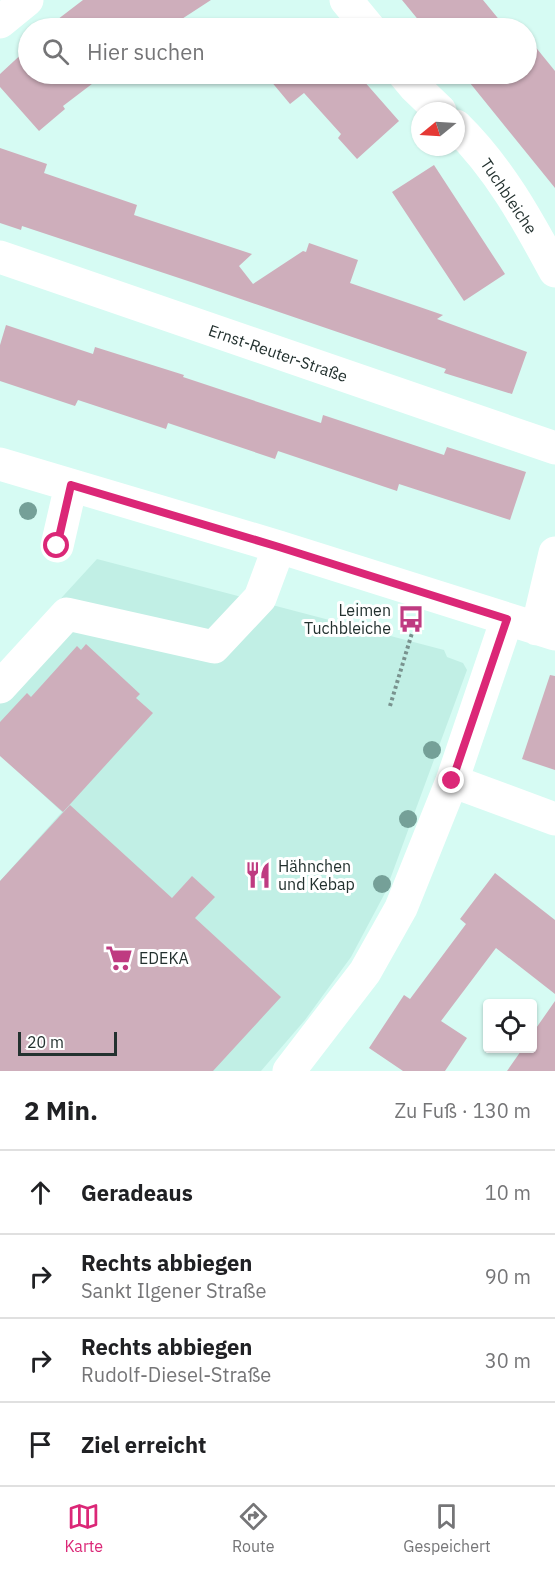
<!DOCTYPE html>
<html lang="de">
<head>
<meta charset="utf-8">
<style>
	body { margin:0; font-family:"IBM Plex Sans",sans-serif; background:#f6f6f6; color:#202124 }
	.controls { position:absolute; right:18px; bottom:18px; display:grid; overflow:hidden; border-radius:6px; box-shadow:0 2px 4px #0004 }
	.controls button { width:54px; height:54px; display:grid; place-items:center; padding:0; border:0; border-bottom:2px solid #e0e0e0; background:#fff; color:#202124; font:30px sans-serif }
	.compass { position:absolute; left:411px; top:102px; width:54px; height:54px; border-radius:50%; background:#fff; box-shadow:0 2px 4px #0004; rotate:252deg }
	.scale { position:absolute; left:18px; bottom:15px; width:99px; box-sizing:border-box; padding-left:6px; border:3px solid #23312f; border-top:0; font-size:16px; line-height:21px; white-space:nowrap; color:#23312f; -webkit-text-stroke:4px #fff; paint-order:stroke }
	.stop { position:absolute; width:18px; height:18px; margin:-14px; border:4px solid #db2777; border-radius:50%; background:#fff }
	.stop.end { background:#db2777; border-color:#fff; box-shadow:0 2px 6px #0008 }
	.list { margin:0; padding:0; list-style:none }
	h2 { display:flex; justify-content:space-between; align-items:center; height:78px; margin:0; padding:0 24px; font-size:26px }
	h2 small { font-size:20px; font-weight:400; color:#757577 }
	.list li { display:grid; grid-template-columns:39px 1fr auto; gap:18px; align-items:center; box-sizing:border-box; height:84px; padding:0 24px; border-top:2px solid #e0e0e0 }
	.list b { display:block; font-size:22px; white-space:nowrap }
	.list p { margin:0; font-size:20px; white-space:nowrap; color:#757577 }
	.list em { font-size:20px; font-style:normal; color:#757577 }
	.icon { flex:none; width:33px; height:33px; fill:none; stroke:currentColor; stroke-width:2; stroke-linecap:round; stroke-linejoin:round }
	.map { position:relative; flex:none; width:555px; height:1071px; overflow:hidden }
	.search { position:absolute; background:#fff; box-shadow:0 2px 4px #0004; left:18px; right:18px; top:18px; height:66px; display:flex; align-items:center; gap:15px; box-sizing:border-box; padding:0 21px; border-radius:33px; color:#757577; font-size:22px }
	.sheet { height:414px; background:#fff }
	nav { display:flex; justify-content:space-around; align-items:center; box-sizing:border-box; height:84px; border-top:2px solid #e0e0e0; background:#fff; font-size:16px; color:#757577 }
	nav a { display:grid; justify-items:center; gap:3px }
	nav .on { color:#db2777 }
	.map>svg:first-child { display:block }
</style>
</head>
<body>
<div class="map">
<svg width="555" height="1071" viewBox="0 0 555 1071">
	<rect width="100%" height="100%" fill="#d6fbf3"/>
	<path fill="#c1efe5" d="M97,559L444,650L447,657L463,663L467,670L385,893L351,957L305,1020L261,1071H0V881L62,812L0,755V665Z"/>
	<path fill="#ceaebb" d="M83,0H211L168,28H51L49,26Z
		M402,0H483L506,28H425Z
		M529,35V39L555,71V188L470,83L482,74H526V37Z
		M28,48V74H105L63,106L65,109L39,131L0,87V74Z
		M278,74H352L359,83L363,80L399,121L357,159L338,138L341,134L304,93L290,104L270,80Z
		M0,148L47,164L44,173L137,205L134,215L252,254L239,266L253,284L303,251L306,252L309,243L358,260L350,283L443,315L437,319L527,352L512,394L444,373L446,369L194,283L22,226L21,230L0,223Z
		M434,165L505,274L464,301L392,192Z
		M6,325L93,354L95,347L184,375L183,377L321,423L323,415L444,455L447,447L526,472L510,520L399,484L397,491L278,451L275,459L168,423L166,429L78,400L75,406L0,381V345Z
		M86,644L140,694L136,698L153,713L63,812L0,756V722L27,693L31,697L77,646L81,650Z
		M550,675L555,676V770L522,759Z
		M70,805L172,898L192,876L215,897L195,918L281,997L213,1071H0V881Z
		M495,873L555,920V994L496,948L441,1021L467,1038L445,1071H403L369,1048L404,995L410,999L466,924L460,919Z
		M555,1001V1071H507L523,1048H532V1034Z"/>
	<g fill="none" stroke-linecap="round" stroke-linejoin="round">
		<path stroke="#79928e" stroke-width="4" stroke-dasharray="3 3" stroke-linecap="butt" d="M390,706L412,633"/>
		<path stroke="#fff" stroke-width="33" d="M346,0L369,28
			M0,22L27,0
			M404,74L414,86L440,111
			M456,126C499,168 527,219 555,271
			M0,257L555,448
			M0,464L279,547L555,634
			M57,546L71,485
			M537,629L555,553
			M0,687L67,614L214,647L260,598L279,547
			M452,781L555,819
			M289,1071L365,972L401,908L452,781L507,619"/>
	</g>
	<g fill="#75a098">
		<circle cx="28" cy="511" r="9"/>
		<circle cx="432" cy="750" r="9"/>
		<circle cx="408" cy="819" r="9"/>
		<circle cx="382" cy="884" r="9"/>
	</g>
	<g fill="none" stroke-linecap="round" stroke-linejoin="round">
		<path stroke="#db2777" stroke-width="8" d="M57,546L71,485L279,547L507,619L452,781"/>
	</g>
	<defs>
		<symbol id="bus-bare" viewBox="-9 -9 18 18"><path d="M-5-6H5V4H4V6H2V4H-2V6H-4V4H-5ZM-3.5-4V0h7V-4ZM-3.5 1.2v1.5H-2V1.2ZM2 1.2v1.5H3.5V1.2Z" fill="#bf3b81" stroke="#fff" stroke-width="2.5" paint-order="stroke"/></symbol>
		<symbol id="restaurant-bare" viewBox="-9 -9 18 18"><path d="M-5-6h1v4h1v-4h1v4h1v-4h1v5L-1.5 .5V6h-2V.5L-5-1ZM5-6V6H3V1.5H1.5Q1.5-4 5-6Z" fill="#bf3b81" stroke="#fff" stroke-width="2.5" paint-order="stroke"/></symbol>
		<symbol id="supermarket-bare" viewBox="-9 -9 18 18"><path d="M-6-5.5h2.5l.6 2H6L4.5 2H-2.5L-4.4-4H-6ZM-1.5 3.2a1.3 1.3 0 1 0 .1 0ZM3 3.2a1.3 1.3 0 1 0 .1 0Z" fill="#bf3b81" stroke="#fff" stroke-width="2.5" paint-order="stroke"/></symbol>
	</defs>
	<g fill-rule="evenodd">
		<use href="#bus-bare" x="392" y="600" width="38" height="38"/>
		<use href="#restaurant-bare" x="239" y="856" width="38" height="38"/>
		<use href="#supermarket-bare" x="100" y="939" width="38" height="38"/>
	</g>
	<g text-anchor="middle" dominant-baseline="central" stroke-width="6" stroke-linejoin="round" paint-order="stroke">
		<g font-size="16" fill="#23312f" stroke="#fff">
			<text transform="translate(509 196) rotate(56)">Tuchbleiche</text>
			<text transform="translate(278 353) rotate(19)">Ernst-Reuter-Straße</text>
		</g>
		<g font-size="16" fill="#23312f" stroke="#fff" text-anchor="start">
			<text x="391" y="610" text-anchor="end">Leimen<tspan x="391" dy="18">Tuchbleiche</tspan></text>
			<text x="278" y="866">Hähnchen<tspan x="278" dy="18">und Kebap</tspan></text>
			<text x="139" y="958">EDEKA</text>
		</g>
	</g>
</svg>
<div class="controls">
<button><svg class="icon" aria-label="locate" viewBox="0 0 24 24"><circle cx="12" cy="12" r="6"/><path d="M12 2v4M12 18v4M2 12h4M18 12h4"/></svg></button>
</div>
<svg class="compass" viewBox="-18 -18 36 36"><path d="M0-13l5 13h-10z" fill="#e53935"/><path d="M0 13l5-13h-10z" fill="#757577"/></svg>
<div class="scale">20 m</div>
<div class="stop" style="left:57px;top:546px"></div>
<div class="stop end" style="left:452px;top:781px"></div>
<div class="search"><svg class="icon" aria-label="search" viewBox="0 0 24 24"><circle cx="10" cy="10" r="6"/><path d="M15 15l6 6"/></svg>Hier suchen</div>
</div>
<section class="sheet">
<h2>2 Min.<small>Zu Fuß · 130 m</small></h2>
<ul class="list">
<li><svg class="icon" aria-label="ahead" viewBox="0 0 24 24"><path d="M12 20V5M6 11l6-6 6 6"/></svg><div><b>Geradeaus</b></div><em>10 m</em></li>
<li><svg class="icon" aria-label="right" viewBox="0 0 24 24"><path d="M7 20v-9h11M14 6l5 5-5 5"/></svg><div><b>Rechts abbiegen</b><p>Sankt Ilgener Straße</p></div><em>90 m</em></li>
<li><svg class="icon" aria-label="right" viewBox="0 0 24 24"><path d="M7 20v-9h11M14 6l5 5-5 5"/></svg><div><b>Rechts abbiegen</b><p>Rudolf-Diesel-Straße</p></div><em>30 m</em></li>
<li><svg class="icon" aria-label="arrive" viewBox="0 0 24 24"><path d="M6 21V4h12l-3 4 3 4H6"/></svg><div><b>Ziel erreicht</b></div></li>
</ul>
</section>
<nav>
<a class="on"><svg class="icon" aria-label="map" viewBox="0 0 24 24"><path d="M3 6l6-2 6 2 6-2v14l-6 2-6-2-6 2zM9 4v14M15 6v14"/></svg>Karte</a>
<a><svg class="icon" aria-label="directions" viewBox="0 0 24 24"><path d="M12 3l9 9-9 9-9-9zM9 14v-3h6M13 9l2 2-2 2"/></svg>Route</a>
<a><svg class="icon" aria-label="saved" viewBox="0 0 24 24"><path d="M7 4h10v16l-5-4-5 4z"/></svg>Gespeichert</a>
</nav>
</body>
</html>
